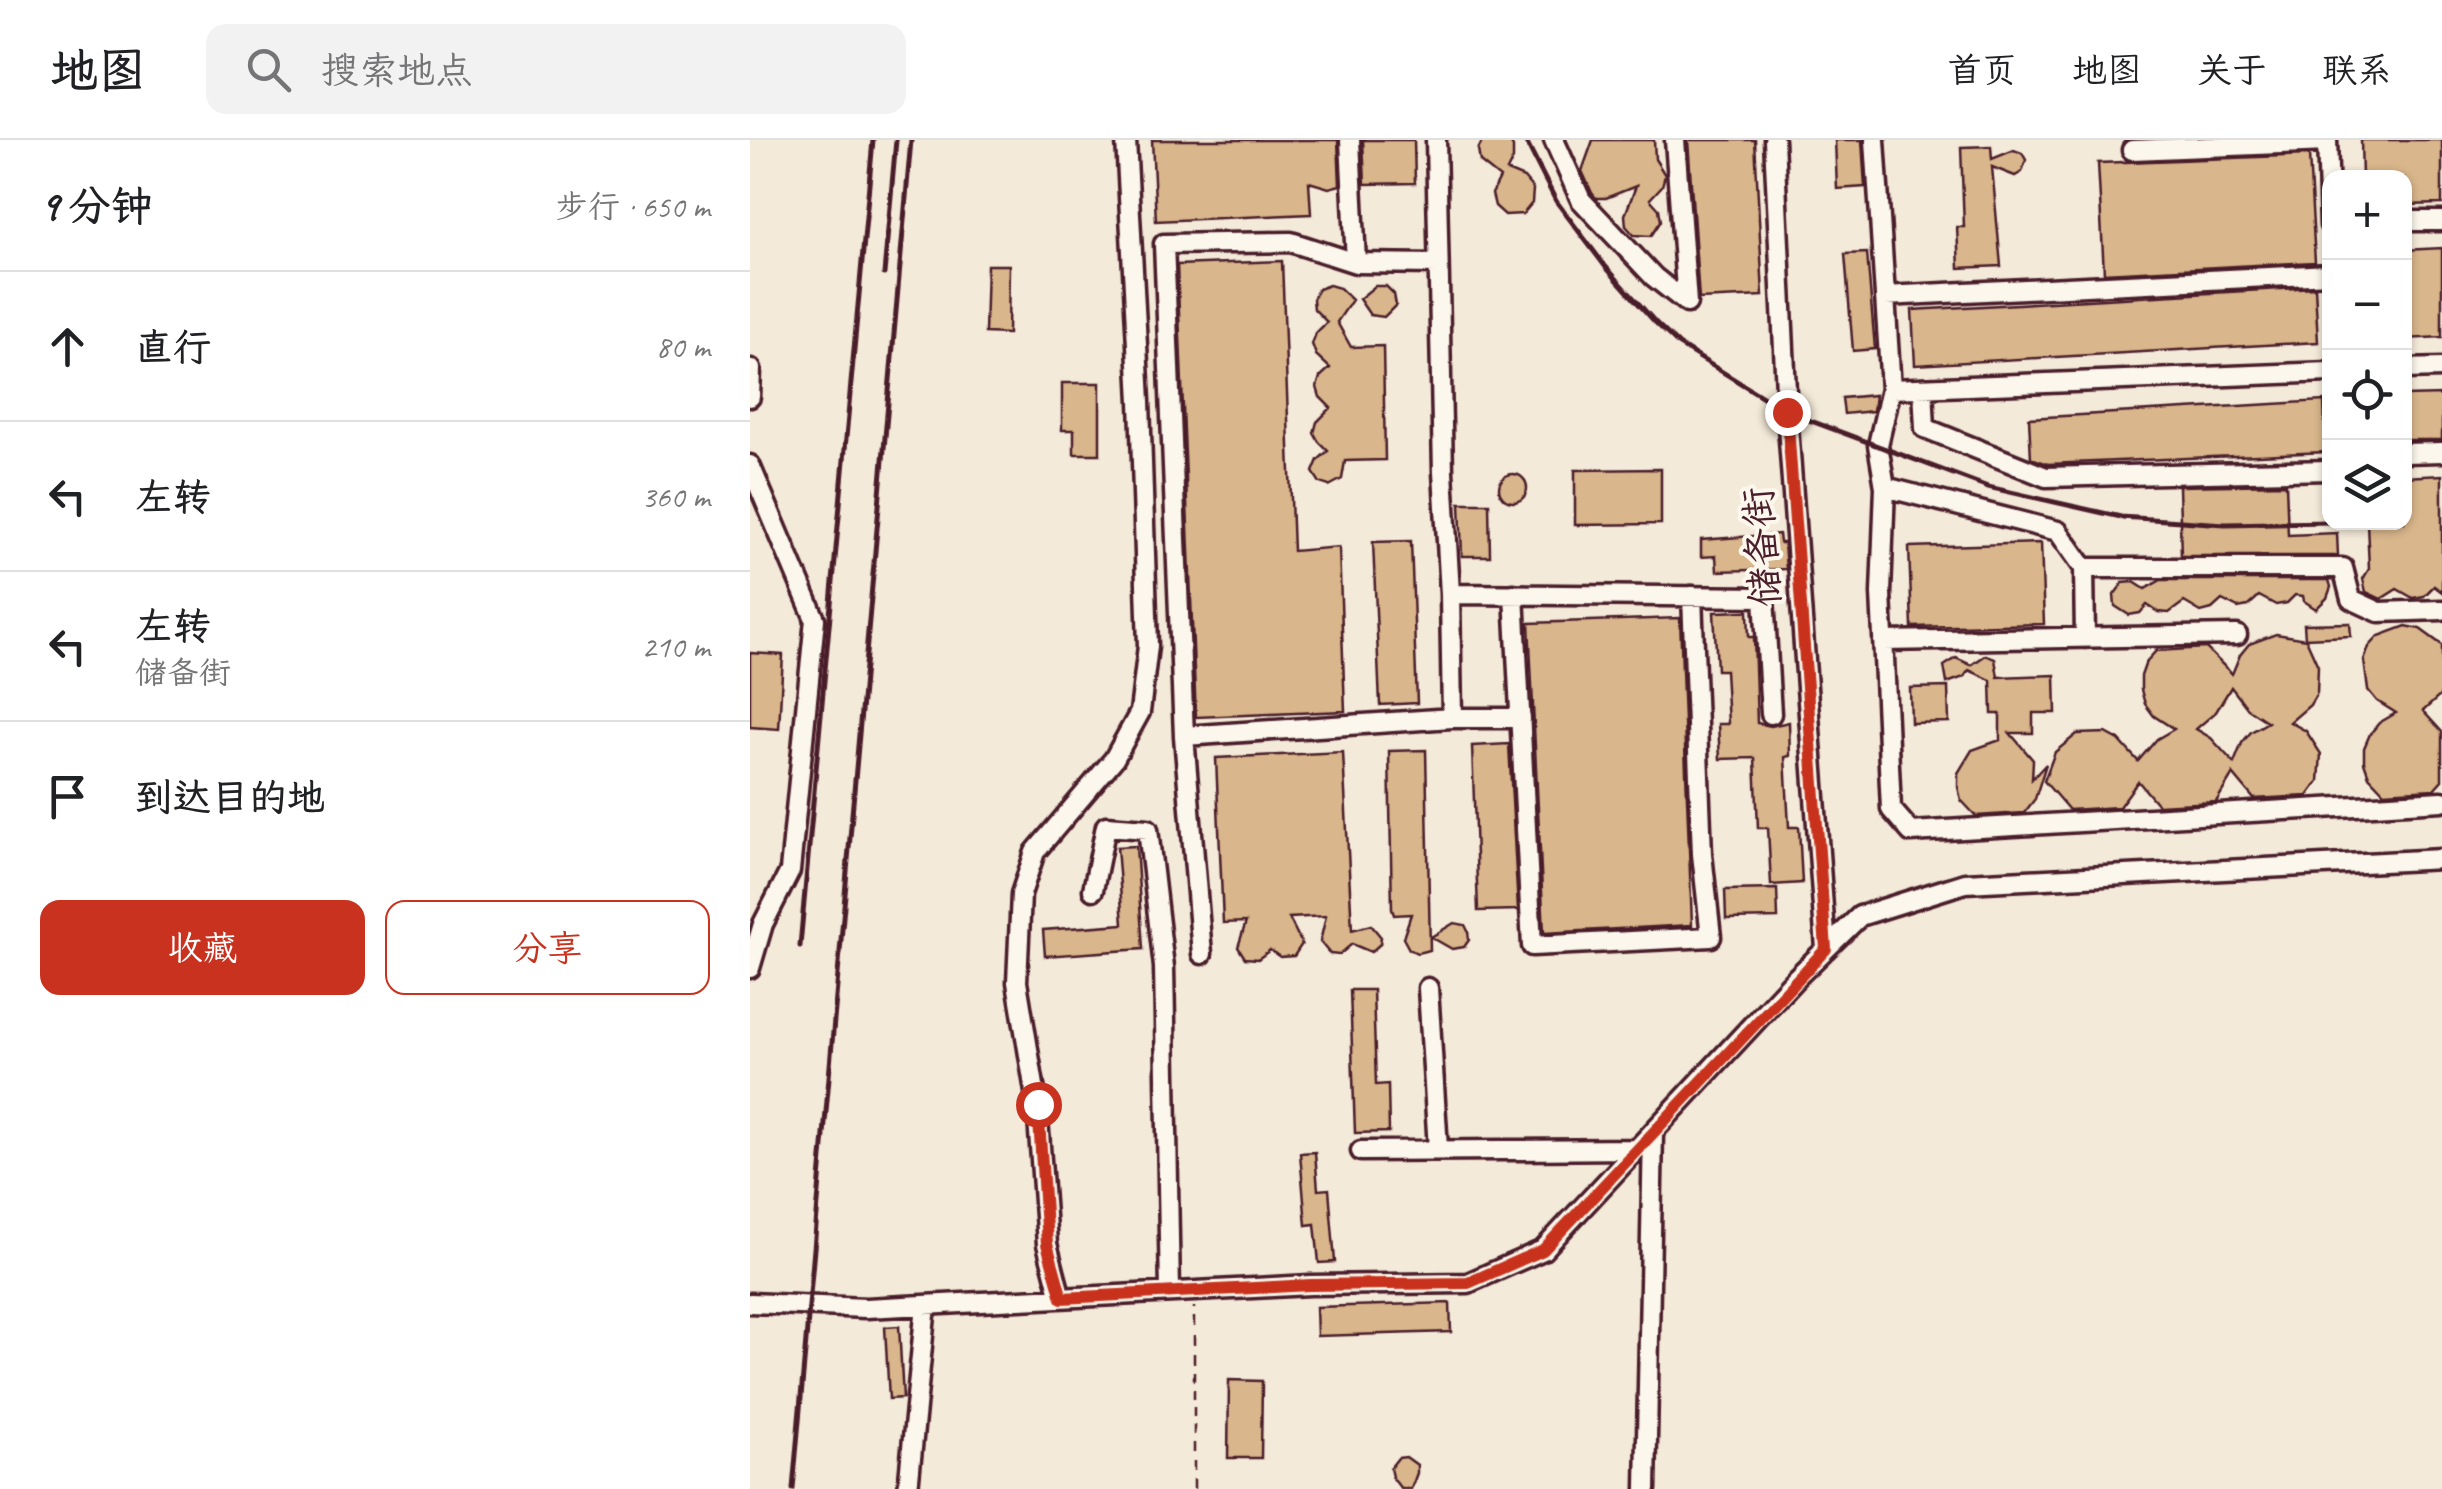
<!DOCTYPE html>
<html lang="zh">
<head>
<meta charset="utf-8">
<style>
	body { margin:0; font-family:Caveat,"LXGW WenKai TC",sans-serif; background:#f2f2f2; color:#202124 }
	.controls { position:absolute; right:30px; top:30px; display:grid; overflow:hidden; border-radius:20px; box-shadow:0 2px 8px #0004 }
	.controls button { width:90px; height:90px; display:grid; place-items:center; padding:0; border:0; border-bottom:2px solid #e0e0e0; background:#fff; color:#202124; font:50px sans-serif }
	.stop { position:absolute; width:30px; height:30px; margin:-22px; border:8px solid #c8321e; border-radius:50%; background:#fff }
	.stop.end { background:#c8321e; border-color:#fff; box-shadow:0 2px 10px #0008 }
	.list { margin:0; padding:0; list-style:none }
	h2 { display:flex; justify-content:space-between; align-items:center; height:130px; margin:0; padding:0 40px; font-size:42px }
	h2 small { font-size:32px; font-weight:400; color:#757577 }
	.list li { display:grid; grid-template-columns:65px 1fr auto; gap:30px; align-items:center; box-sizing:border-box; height:150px; padding:0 40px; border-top:2px solid #e0e0e0 }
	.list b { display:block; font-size:38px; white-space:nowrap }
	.list p { margin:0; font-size:32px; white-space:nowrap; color:#757577 }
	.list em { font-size:32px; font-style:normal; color:#757577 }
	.actions { display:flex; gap:20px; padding:30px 40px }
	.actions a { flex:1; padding:22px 0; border:2px solid #c8321e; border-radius:20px; text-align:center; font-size:35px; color:#c8321e }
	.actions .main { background:#c8321e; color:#fff }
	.icon { flex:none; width:55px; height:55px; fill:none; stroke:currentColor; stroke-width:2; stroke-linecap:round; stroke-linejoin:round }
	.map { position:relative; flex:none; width:1692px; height:1349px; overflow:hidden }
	header { display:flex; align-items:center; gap:60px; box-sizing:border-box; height:140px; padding:0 50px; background:#fff; border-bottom:2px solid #e0e0e0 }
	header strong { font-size:48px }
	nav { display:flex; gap:55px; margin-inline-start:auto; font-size:35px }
	.search { width:700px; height:90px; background:#f2f2f2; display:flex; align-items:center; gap:25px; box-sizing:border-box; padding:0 35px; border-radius:20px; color:#757577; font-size:38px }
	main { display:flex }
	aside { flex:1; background:#fff }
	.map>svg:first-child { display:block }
</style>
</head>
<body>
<header>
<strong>地图</strong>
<div class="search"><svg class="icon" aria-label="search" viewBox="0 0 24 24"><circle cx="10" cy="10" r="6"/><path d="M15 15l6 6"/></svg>搜索地点</div>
<nav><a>首页</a><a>地图</a><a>关于</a><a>联系</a></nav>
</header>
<main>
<aside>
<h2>9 分钟<small>步行 · 650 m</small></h2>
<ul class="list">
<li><svg class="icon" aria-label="ahead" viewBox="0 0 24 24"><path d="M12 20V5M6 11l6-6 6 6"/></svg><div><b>直行</b></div><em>80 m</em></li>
<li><svg class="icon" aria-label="left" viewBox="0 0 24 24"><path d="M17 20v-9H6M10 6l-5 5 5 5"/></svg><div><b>左转</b></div><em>360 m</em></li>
<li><svg class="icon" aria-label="left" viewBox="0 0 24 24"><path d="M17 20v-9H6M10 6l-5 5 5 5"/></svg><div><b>左转</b><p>储备街</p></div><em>210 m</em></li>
<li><svg class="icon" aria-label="arrive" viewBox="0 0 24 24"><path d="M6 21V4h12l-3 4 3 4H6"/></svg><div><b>到达目的地</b></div></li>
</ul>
<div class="actions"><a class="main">收藏</a><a>分享</a></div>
</aside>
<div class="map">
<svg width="1692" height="1349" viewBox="0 0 1692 1349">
	<rect width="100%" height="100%" fill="#f4ead9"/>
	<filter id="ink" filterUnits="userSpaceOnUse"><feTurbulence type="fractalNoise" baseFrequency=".01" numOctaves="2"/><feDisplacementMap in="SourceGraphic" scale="20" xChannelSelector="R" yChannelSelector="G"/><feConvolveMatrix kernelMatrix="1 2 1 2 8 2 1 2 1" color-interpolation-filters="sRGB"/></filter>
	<g filter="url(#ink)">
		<path fill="#d9b68b" stroke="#4a1f2b" stroke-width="2.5" fill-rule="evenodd" d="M402,0H588L590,45L579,48L559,42L561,74L406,81Z
			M613,0H664L665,43L615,44Z
			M733,0H759L763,7V19L757,31L774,38L783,49L782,63L773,74L755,75L745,66L742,54L750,38L730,22L728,10Z
			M843,0H904L905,19L915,35L912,46L900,59L909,69L911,81L901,96L884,95L876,86L875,75L886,46L856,58H846L842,53L832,31Z
			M938,0H1005L1013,156L949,159Z
			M1085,0H1112L1115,47L1087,49Z
			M1611,0H1692V64L1654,65V38H1612Z
			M1241,6L1242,19L1264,10L1272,13L1276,20L1272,32L1265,36L1242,27L1251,126L1209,128L1207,87H1214L1211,7Z
			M1559,15L1565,122L1354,133L1348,23Z
			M1692,108V197L1654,199V110Z
			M1117,113L1125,209L1103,211L1095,114Z
			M532,121L543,411L589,407L595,571L446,577L427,125Z
			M237,125H259L258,194L235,193Z
			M579,145L590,148L602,160L587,182L601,207L633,206L635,320L595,321L592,339L579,346L570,343L563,332L568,320L578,311L569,302L564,293L567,282L581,268L570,257L567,247L570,237L580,228L566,215L562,204L566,193L577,182L564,169L563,159L568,149Z
			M625,146H636L644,154L646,165L634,177L620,175L609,159Z
			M1565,147L1568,202L1165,225L1162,170Z
			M312,243H350V314H324V290H312Z
			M1125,255L1123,271L1094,274L1092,258Z
			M1692,255V300H1654V256Z
			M1574,261L1576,312L1298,324L1281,318L1279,278Z
			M911,329V384L825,385V330Z
			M749 348a14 14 0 1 1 28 0a14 14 0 1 1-28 0Z
			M1692,335V452L1684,446L1674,456L1663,458L1647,449L1631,459L1616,452L1613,439L1619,429L1617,382H1654V337Z
			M1536,344L1538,395L1587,393L1588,416H1431L1429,346Z
			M710,363H739L740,416H712Z
			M1029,394L1030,403H1034L1036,429L967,431L966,416L951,417V400Z
			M661,401L667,563L630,565L623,402Z
			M1291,403L1294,484L1162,487L1159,407Z
			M1411,440H1579L1581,447L1577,458L1566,469L1554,461L1553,456L1545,455L1537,463L1526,465L1509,456L1498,466L1488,468L1472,460L1462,469L1451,472L1434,462L1419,473L1408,472L1397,465L1390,473L1379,475L1365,466L1364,455L1373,443L1384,442L1395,449Z
			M998,471L999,497H1004L1007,583L1021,586L1039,582L1040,616L1035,617L1039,687H1049L1052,743L1021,745L1018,688H1008L1005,618L970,619L968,584H978L975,530H967L964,472Z
			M930,478L942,785L794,793L779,483Z
			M1600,483L1601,496L1555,498L1554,484Z
			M1656,486L1670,489L1692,505V554L1673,571L1692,592V640L1684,649L1634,652L1619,636L1614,622V608L1620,594L1629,583L1646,573L1627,561L1618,550L1614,521L1619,507L1629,496Z
			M1526,494L1556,499L1568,526L1567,553L1560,565L1540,582L1556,591L1571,614L1569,641L1558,656L1504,659L1483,634L1466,662L1408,665L1388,641L1369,667L1319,670L1294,641L1305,612L1327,594L1356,593L1369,600L1388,621L1407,599L1424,589L1404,576L1395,564L1391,550V536L1396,522L1406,511L1456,508L1482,534L1490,515L1499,504ZM1481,547L1498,569L1518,582L1501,592L1492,603L1484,623L1461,598L1446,589L1466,572Z
			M0,513L33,515L29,589L0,587Z
			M1236,515L1245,519L1248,537L1305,535L1306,573H1283V593H1260L1283,620L1282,639L1296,624L1285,659L1274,673L1226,676L1211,660L1208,647V633L1222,610L1250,600V574H1242L1241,540L1219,530L1214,537L1197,543L1194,526L1206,518L1221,525Z
			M1198,547L1199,582L1161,583L1160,548Z
			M759,604L768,770L728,771L722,606Z
			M676,610L680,810L667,813L659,809L653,798L661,774L644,775L642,769L639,611Z
			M593,612L602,790L621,785L631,797L630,804L621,812L602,804L589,815L580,814L570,802L576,776L539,778L552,804L544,816L530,817L520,810L508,819L495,818L488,807L496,782L473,783L466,618Z
			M386,706L393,809L295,816L293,790L373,784L367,707Z
			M1027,749L1028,778L976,779L975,750Z
			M704,783L715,785L718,791L719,800L714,807L702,809L681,797Z
			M600,850H623L626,945L638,944L639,992L605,993Z
			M565,1012L568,1050L579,1049L585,1122L569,1123L565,1084L556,1085L550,1013Z
			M700,1163L701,1192L567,1196L566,1167Z
			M149,1186L153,1258L139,1259L135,1187Z
			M479,1240L512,1241L511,1318H478Z
			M656,1317L667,1325V1333L661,1349H651L642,1337L640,1328L648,1318Z"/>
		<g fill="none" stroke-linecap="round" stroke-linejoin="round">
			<defs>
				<path id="minor" d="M600,0L606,123
					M686,0L693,332L700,454L1014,457L1021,574
					M804,0L831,60L904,137L937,163L925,0
					M1024,0L1037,272L1076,809
					M1125,0L1141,249L1128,305L1135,347L1131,453L1141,669L1161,692L1692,661
					M1577,0L1580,85
					M1382,10L1577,2
					M1654,81H1692
					M1135,156L1580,134
					M1654,229L1692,228
					M1173,248L1175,288L1296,337L1580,330
					M1141,249L1580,232
					M0,257L1,229
					M1654,313L1692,312
					M0,325L65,479L40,731L13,784L0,828
					M1135,347L1308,391L1334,428L1335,498
					M1334,428H1593L1601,459L1629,472L1692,470
					M764,454L782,806L961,797L952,714L942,456
					M1133,501L1487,495
					M702,578H771
					M434,596L702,578L700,454
					M343,750L356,686L398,689L414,827L420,1152
					M452,814L434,596L414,104L541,102L606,123L688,124
					M678,848L688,1009
					M611,1011L886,1009
					M311,1158L297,1104L287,964L267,842L271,754L285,712L364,619L390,572L398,506L390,261L376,0
					M0,1163L116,1168L560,1145L718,1143L793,1110L1046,838L1110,776L1215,743L1692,719
					M158,1349L176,1165
					M896,1349L903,992"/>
			</defs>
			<use href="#minor" stroke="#4a1f2b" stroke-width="25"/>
			<path stroke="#4a1f2b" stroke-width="2.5" stroke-dasharray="10 8" stroke-linecap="butt" d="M444,1349V1167"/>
			<use href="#minor" stroke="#fbf7ec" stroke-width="18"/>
			<path stroke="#4a1f2b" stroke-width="5" d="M775,0L806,61L855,126L905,182L929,205L1037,272L1238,347L1371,377L1475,384L1580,382
				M134,134L146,0
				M50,806L123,0
				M43,1349L161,0"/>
		</g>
	</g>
	<g fill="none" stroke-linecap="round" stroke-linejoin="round" filter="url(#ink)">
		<path stroke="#c8321e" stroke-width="12" d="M288,964L297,1104L312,1158L560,1145L718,1143L793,1110L1076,809L1037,272"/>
	</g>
	<g text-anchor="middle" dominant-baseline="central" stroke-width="8" stroke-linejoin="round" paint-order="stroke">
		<g font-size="40" fill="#4a1f2b" stroke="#fbf7ec">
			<text transform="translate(1012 407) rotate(-94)">储备街</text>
		</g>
	</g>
</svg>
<div class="controls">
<button>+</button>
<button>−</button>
<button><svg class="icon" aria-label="locate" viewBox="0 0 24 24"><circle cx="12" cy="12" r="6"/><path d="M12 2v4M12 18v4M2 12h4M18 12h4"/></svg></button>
<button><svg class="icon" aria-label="layers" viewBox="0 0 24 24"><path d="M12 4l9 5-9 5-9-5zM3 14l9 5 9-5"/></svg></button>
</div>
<div class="stop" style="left:288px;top:964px"></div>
<div class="stop end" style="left:1037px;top:272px"></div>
</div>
</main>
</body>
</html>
